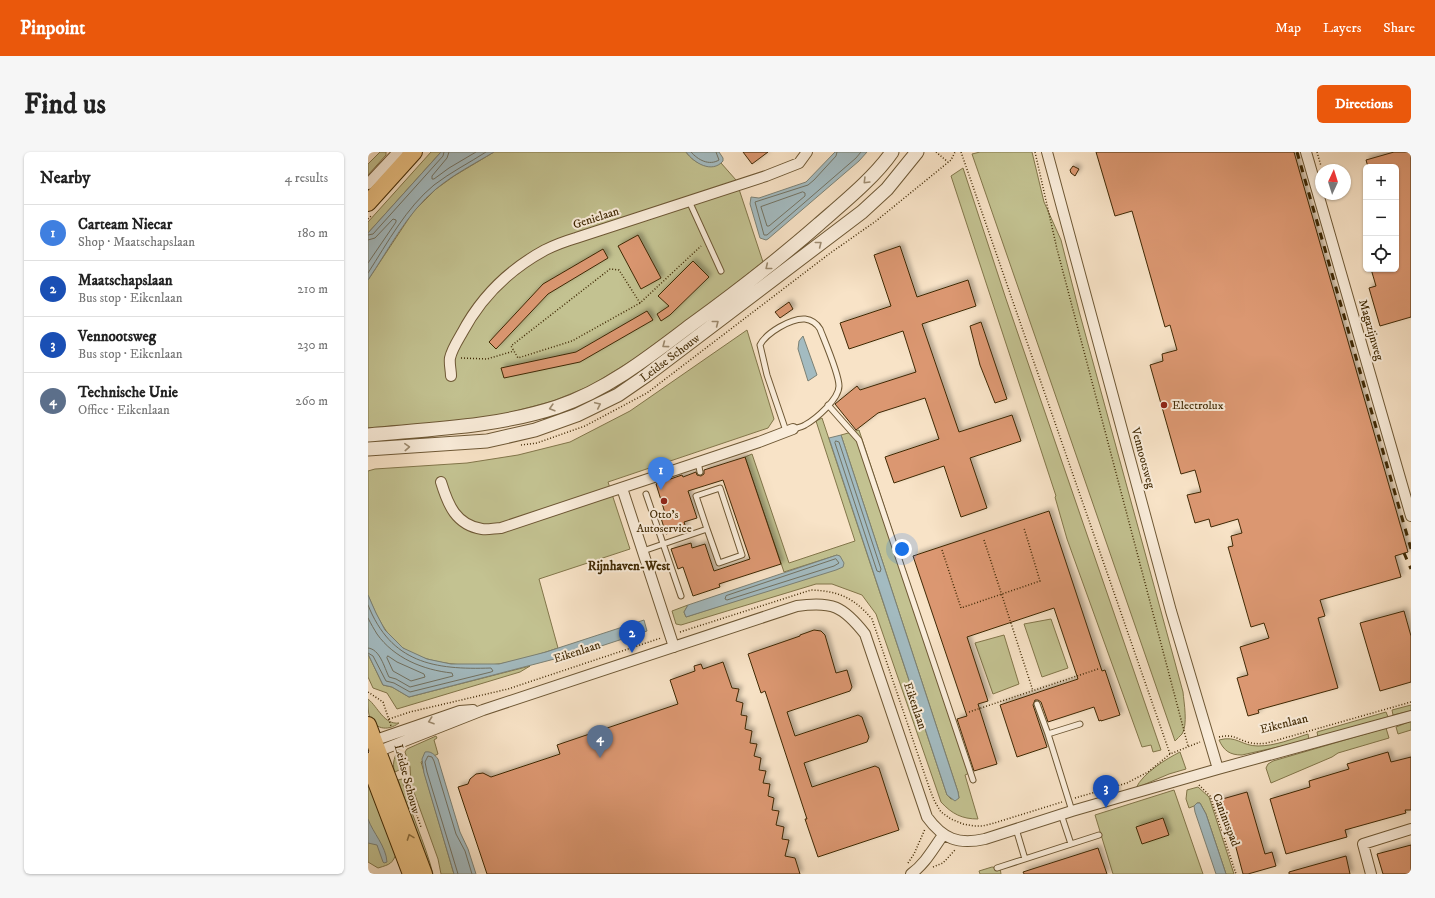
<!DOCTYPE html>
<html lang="en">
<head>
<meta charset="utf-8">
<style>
	body { margin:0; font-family:"IM FELL DW Pica",serif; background:#f6f6f6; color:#222 }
	.controls { position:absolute; right:12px; top:12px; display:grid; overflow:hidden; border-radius:6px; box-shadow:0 1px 3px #0004 }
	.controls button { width:36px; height:36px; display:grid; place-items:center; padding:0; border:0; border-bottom:1px solid #e0e0e0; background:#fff; color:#222; font:20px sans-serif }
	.compass { position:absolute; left:947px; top:12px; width:36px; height:36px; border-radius:50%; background:#fff; box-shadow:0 1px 3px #0004; rotate:4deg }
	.you { position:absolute; left:534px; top:397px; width:14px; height:14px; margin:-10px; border:3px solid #fff; border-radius:50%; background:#1a73e8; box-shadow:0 0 0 6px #1a73e833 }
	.badge { display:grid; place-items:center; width:26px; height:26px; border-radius:50%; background:#ea580c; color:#fff; font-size:13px; font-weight:700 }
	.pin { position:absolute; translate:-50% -33px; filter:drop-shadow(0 1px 2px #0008) }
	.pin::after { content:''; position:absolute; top:21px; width:14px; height:12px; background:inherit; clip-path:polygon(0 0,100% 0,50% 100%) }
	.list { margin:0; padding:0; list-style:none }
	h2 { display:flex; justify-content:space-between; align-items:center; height:52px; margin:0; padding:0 16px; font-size:17px }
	h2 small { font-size:13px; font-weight:400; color:#767676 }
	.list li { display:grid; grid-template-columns:26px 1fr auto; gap:12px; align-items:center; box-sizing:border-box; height:56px; padding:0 16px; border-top:1px solid #e0e0e0 }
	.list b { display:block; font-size:15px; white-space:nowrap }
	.list p { margin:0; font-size:13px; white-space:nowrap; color:#767676 }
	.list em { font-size:13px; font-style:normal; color:#767676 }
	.icon { flex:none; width:22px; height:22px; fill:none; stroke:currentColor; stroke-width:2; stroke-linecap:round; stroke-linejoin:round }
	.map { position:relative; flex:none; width:1043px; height:722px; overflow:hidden; border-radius:6px }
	header { display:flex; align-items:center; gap:24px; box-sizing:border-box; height:56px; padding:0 20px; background:#ea580c; color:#fff }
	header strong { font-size:19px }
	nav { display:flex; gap:22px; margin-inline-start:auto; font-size:14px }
	.intro { display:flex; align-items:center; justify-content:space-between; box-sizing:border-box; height:96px; padding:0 24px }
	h1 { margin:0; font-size:28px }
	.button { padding:10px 18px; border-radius:6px; background:#ea580c; color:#fff; font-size:14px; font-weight:700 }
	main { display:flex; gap:24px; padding:0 24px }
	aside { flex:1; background:#fff; border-radius:6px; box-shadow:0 1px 3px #0004 }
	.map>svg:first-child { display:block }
</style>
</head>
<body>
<header>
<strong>Pinpoint</strong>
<nav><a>Map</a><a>Layers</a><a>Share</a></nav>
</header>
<div class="intro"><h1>Find us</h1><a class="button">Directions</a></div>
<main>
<aside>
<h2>Nearby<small>4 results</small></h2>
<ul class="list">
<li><span class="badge" style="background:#3f7fe0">1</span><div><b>Carteam Niecar</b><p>Shop · Maatschapslaan</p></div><em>180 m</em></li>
<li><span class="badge" style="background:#1a4fb4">2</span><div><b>Maatschapslaan</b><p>Bus stop · Eikenlaan</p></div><em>210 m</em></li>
<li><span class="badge" style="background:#1a4fb4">3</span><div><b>Vennootsweg</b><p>Bus stop · Eikenlaan</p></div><em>230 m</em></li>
<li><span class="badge" style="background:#5c6f8a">4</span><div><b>Technische Unie</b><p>Office · Eikenlaan</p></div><em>260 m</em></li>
</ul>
</aside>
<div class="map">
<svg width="1043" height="722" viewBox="0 0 1043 722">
	<defs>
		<filter id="shadow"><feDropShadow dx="3" dy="-3" stdDeviation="2" flood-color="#0004"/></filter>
	</defs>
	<rect width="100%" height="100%" fill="#f8e3c7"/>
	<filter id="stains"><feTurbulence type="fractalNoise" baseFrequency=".005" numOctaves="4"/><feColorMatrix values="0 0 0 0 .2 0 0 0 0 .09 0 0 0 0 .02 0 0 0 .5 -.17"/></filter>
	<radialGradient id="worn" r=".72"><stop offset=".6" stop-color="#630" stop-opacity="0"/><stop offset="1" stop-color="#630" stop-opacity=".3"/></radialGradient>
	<path fill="#c3c291" stroke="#82764a" d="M12,0H18V3L0,23V12Z
		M63,0H73L0,81V70Z
		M126,0H318C326,11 340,18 353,11L368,28L395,110L340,153L266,207L222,234L185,249L129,264L54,272L0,276V128L45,60L68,37L86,24Z
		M612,0H664L676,50L693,88L711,159L815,540C816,551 820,573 814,582C812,584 809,587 807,589L604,2Z
		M595,16L638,147L793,598L785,600L783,593L774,595L699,387L687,345L688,344L583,24Z
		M379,178L406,267L400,276L240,330L262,397L171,427L190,496C172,502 148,510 130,512C104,516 57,512 35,496C17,483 8,463 0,443V319L7,317L99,311L150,303L202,290L262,259Z
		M454,266L579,643L583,647L591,646L590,640L473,283L491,278L604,620L597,623L610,667C594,667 584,662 573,650L508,462L494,443L464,432H448L313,473L308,472L304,459L320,453L316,460L318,465L475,414L469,403L416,420L377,305L384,302L421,411L487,389L448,269Z
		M683,467L700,516L674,525L656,472Z
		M636,483L651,532L625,542L607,491Z
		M0,502L15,533L24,535L41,545L162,514L152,520L29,557L19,541L5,536L0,525Z
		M0,547C10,555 16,573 31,571C19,580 6,577 1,563C0,558 0,552 0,547Z
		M1043,553V559L1025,563L1024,558Z
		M1018,560L1020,565L950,585L949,580Z
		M1043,569V578L1030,582L1028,575Z
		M1018,576L1021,586L970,601L964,605L903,631L898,616L900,612L905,609Z
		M940,582L941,588L874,603C862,603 856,599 851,588C869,583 873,594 890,594C907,594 924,587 940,582Z
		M68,584L69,586L66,588L70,602L53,610L54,613L86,722H73L70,707L43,632L42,615L37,600L39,597Z
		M29,600L34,614L31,618L27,620C24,614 26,606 29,600Z
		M812,600L818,617L801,622L768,636C775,621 798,607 812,600Z
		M34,627C41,659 57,690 65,722H63L30,628Z
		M0,635L2,636L29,700C24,712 23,712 10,716L0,710Z
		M830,635L841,645L866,722H858L838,662L832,651H829L826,654L821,656L818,647L819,638Z
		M806,638L835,722H745L727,663Z
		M624,715L632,716L633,722H612L611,719Z"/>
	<path fill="#a3bbc1" stroke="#7b8175" d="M73,0H126C106,12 86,22 68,37C39,61 21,97 0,128V81Z
		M318,0H351L355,6V9C344,22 326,11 318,0Z
		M467,0H499L491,9L400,87L398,88L392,86L382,52L383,45L391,46L438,30Z
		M435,184L449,223L440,229L430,197L431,189Z
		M473,283L590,640L591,646L587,649L579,643L461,286Z
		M469,403L472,404L476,411L475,415L468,418L318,465L316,460L320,453Z
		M0,443L8,461L17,478L35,496L59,507L83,512H131L178,500L276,468L279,479L221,498L41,545L24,535L15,533L0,502Z
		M57,600C63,599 66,602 70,607L92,680L100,697L108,722H86L56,621L54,607Z
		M829,651H832L838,662L858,722H848L827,660L826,654Z
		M0,667C5,681 18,694 19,710L16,711L15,710L9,693L0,691Z"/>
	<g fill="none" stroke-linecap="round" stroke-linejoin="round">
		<path stroke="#727262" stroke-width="1" d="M81,0L79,6L64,24V27H66L81,16L108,0
			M323,0C330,8 341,14 351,8L348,0
			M469,0L468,4L446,28L440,33L387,50L396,83H399L488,6L493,0
			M435,40L437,41V44L401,74H399L393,55Z
			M0,83L5,82L75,4L76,0
			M0,88L7,86L25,67L28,68V70L0,111
			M0,121C20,90 38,56 66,33C83,20 101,11 118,0
			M468,289L471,290L513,417L512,420L509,419L467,291Z
			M468,407L471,411L466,414L359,448L357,447L358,444Z
			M0,453C23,511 66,518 123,516L125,519L123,520L42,540L26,531L18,529L5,504L0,501
			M0,466C3,472 6,477 9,482C26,506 55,518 84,521L85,524L42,535L28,527L21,525C16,515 12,497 0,496
			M20,504L29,510L56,522L57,525L43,529L25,519L19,506Z
			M90,722L59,620L57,610L60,604L64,605L66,609L88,682L97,699L104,722"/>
	</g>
	<path fill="#db9771" stroke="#402904" filter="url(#shadow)" d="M375,0H400L384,12Z
		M728,0H926L1040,400L1027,404L1033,425L952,448L957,464L950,466L970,536L890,558L891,561L880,564L869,526L880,523L872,495L901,486L896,471L883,475L860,395L865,394L863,384L874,381L870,367L843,375L841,367L827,371L819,343L833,340L829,325L827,318L813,322L782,213L795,209L794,202L809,198L802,173L797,175L764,59L747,64Z
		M1026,0H1043V165L1012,174L1001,136L1008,134L1003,117H1028V15H1000L998,8Z
		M705,14L711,17L707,24L703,21L702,18Z
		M270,83L293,126L273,137L250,94Z
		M532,94L549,145L600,128L608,154L554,172L591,280L644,263L653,289L602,306L619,356L593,365L576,314L526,331L517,305L571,287L557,246L510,261L488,278L467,252L489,234L492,238L548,220L535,179L481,197L472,171L523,154L506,103Z
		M235,97L240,106L180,142L128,197L121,190L175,132Z
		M325,109L341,125L302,163L293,169L289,162L301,154L290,144Z
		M421,150L425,157L412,166L407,160Z
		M279,159L285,168L212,210L136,226L133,216L208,200Z
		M613,170L639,247L627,251L612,213L602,174Z
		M377,305L413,412L351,432L352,435L325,444L315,415L310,417L303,397L323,391L324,396L337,392L346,419L382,407L355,328L320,339L329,366L316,370L318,376L298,382L292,363L297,361L288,332L314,323L315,325L328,320L329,323L333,324L336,322V318Z
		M681,359L734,519L737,518L752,563L733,569V568L731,569L726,555L680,570L673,550L670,548H667L665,553L679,595L649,605L632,553L710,527L686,456L599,485L620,549L610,552L629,612L606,619L589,567L599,564L545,404Z
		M1036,459L1043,484V530L1012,539L992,471Z
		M446,478L453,479L457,483L468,521L479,518L484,535L482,539L419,560L427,584L490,563L494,565L501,585L499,590L436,611L444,635L507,614L511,616L531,678L450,705L437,667H439L397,539L393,541L380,502L432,484V483Z
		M355,510L364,536L371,537L368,549L375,551L373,563L379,564L377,577L384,579L382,591L389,592L386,604L393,606L391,618L398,619L395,631L402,632L400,644L406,646L404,658L411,659L408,673L416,675L414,687L421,688L417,704L427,706L432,722H119L90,635L100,632L102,627L108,622L115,621L123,625L192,602L189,593L310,552L302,528L327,519L326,514L333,512L335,517Z
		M1020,600L1023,610L1043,605V658H1037L1038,661L977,678L979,685L918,702L902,647L942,635L941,629L981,617L979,612Z
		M879,640L897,702L904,700L908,714L880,722H875L866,688L863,689L851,648Z
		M795,666L801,683L774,692L768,675Z
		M1043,693V722H1015L1009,702Z
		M730,696L739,722H656L655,720Z
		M978,704L982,722H921V720Z"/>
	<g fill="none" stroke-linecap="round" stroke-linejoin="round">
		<defs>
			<path id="service" d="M321,49L353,119
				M460,253L491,288L605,628
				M418,279L399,223L392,193C398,181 423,166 437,167C444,168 449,172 452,177C457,190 471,222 471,234C471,247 448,267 437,273C434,275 429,276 425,277
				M330,310L332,320
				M278,342L313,444
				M275,399L339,377L328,344L352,336L374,403L351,411L339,377
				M669,552L680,582
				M704,659L680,582L712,572
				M693,662L703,692
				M648,677L657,707
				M629,716L731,683"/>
			<path id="minor" d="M679,0L803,459L850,617
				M938,0L1043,364
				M0,32L30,0
				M83,224C83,218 81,211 82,206C84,197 90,188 94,181C113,145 142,117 177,98C187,93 198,89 208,86L398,24L431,11L439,0
				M73,330C80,353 88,373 114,377C120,378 127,376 133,376L391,290L425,277
				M254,336L306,495
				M2,590L92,559L105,558
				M6,601L115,558L429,454C464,449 475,454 497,482L559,665C575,687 590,693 617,687L704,659L850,617L1043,564
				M543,722C557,712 565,697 575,683
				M1003,722L995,692L1043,677"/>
			<path id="tertiary" d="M0,283C64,277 128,275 189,255C239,238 281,205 323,173C367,141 410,108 451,72C475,51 507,25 524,0
				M0,297L119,289L167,278L209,263L250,243L279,223L494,60L519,37L549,0"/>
			<path id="primary" d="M0,51L46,0
				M0,573L56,722
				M0,609L43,722"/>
		</defs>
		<use href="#service" stroke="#6e5835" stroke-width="7"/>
		<use href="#minor" stroke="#6e5835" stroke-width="12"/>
		<use href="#tertiary" stroke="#6e5835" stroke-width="15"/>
		<use href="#primary" stroke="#402904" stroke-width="18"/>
		<path stroke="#402904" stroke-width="1.5" stroke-dasharray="1 2" stroke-linecap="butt" d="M568,0L580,10
			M593,0L802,602
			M667,0L689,97L820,594
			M949,0L953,14
			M0,67L4,63
			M272,151L251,118L242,117L143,194L150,206L204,189L272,151L333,94
			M93,206L119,207L146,199
			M153,293L169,291L217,274L279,241L461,102L508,69L583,8L587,0
			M616,388L665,539
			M574,398L593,456L672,429L656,376
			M312,480L443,438C471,439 486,446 504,467L562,638L567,650L573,660L583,667L595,672L606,674H614L623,672L694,650
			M0,540L15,550L23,574
			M601,560L730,517
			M21,567L42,560L140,537L293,486
			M851,585C865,582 867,586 879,590C886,592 892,592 899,591L1043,550
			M33,602L37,613V627L38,633L53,675
			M831,633L842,644L868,722
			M707,646L759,631L780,620L802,602L832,590
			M540,711L546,702L557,677
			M565,715L575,711L587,698"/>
		<use href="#service" stroke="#faeddb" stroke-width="5"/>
		<use href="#minor" stroke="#faeddb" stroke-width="10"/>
		<use href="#tertiary" stroke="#faeddb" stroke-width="13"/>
		<use href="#primary" stroke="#ecc284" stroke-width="16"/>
		<path stroke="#402904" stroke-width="3" stroke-dasharray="7 7" stroke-linecap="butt" d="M929,0L1043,397
			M1036,401L1043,417"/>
	</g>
	<defs><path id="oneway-chevron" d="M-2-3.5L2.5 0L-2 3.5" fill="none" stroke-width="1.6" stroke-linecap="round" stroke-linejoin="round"/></defs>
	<g stroke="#9d8b70">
		<use href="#oneway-chevron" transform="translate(498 29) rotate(135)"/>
		<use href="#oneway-chevron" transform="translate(451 92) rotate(-38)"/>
		<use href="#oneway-chevron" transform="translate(400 115) rotate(141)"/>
		<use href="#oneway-chevron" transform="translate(348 171) rotate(-38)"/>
		<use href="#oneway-chevron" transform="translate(297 193) rotate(143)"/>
		<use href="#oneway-chevron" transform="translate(230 253) rotate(-25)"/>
		<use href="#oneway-chevron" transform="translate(184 256) rotate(164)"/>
		<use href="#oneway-chevron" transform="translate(39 295) rotate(-3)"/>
		<use href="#oneway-chevron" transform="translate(63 569) rotate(161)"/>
	</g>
	<use stroke="#8d6e3e" href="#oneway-chevron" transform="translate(42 685) rotate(-110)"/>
	<g fill="#8f2418" stroke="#faeddb" stroke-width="1.5">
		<circle cx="796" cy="253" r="4"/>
		<circle cx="296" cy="349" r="4"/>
	</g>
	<g text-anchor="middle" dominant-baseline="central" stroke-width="4" stroke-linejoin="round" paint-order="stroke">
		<g font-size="12" fill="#402904" stroke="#faeddb">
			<text transform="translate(228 66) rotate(-18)">Genielaan</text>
			<text transform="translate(1003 178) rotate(74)">Magazijnweg</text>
			<text transform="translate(302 206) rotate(-37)">Leidse Schouw</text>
			<text transform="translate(775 306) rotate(75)">Vennootsweg</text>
			<text transform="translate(209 500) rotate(-18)">Eikenlaan</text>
			<text transform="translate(547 554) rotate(71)">Eikenlaan</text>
			<text transform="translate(916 572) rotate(-14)">Eikenlaan</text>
			<text transform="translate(39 627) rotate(75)">Leidse Schouw</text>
			<text transform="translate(858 668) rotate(69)">Caninuspad</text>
		</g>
		<g font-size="12" fill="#402904" stroke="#faeddb" text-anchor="start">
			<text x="804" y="253">Electrolux</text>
			<text x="296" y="362" text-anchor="middle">Otto's<tspan x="296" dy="14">Autoservice</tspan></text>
		</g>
		<g font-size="13" font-weight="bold" fill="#402904" stroke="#faeddb">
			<text x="261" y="414">Rijnhaven-West</text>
		</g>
	</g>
	<rect width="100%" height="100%" filter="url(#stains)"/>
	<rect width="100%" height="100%" fill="url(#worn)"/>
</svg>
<div class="controls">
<button>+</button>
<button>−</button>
<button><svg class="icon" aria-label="locate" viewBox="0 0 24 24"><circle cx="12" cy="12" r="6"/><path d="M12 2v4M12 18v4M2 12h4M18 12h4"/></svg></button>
</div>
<svg class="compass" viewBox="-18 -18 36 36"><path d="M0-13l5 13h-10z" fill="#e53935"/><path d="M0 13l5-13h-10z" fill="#767676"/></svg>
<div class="you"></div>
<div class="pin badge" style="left:293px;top:338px;background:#3f7fe0">1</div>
<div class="pin badge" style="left:264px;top:501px;background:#1a4fb4">2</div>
<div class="pin badge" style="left:738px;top:656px;background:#1a4fb4">3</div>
<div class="pin badge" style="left:232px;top:606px;background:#5c6f8a">4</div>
</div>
</main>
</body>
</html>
